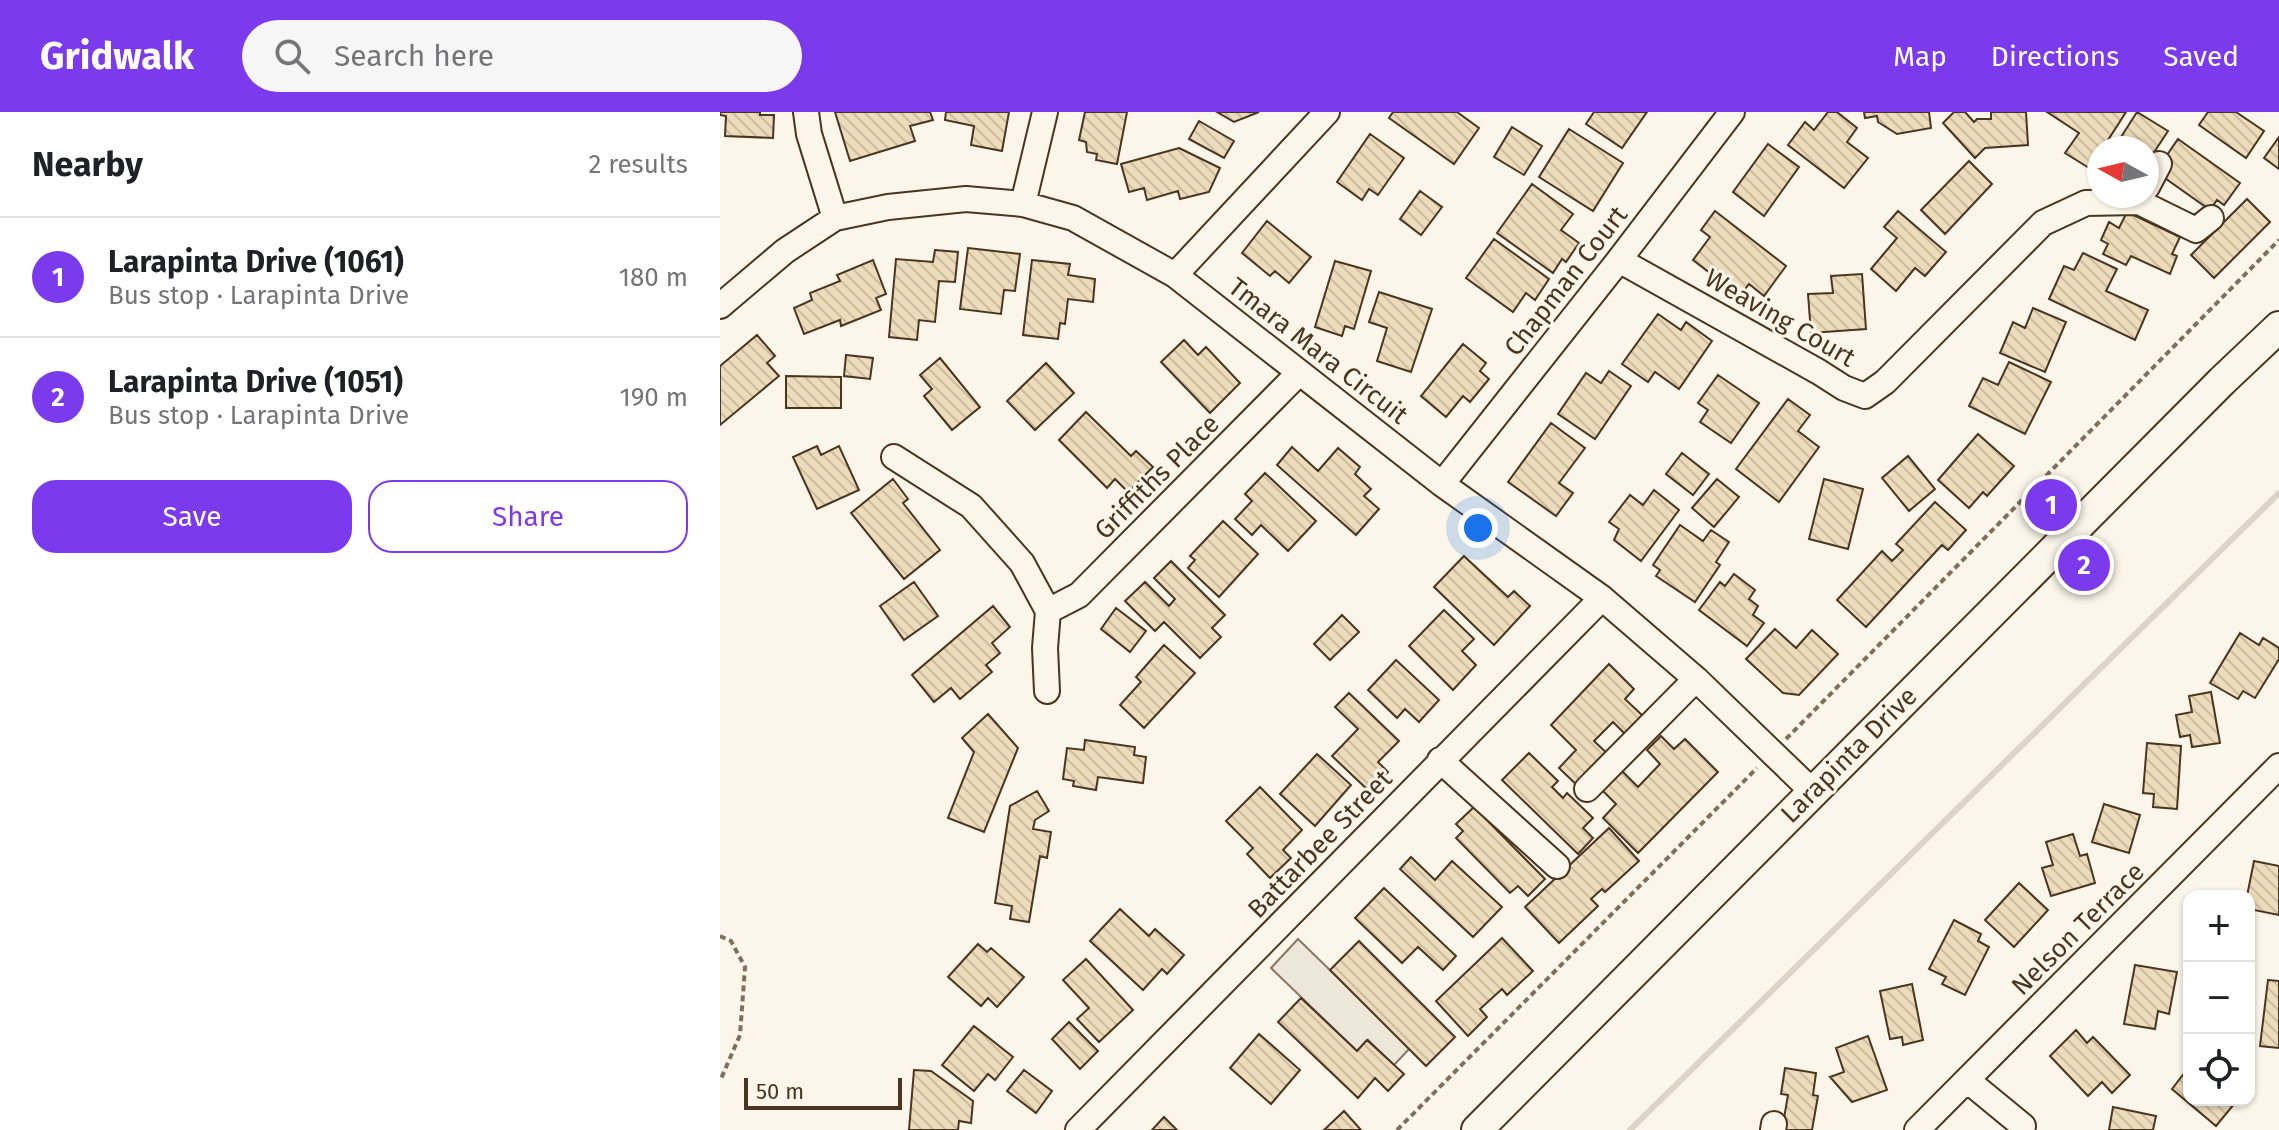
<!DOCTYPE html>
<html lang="en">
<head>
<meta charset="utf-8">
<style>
	body { margin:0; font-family:"Fira Sans",sans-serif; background:#f6f6f6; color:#202124 }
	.controls { position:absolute; right:24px; bottom:24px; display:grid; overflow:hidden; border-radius:16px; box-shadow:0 2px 6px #0004 }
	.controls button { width:72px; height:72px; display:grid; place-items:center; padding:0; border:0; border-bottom:2px solid #e0e0e0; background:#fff; color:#202124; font:40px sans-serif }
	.compass { position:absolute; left:1367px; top:24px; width:72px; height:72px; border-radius:50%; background:#fff; box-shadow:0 2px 6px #0004; rotate:278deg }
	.scale { position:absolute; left:24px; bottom:20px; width:158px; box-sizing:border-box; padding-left:8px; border:4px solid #4a3520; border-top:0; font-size:22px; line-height:28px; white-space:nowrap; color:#4a3520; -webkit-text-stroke:6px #fbf6e9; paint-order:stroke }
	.you { position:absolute; left:758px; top:416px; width:28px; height:28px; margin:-20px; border:6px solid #fff; border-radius:50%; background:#1a73e8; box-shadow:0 0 0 12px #1a73e833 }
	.badge { display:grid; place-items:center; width:52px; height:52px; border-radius:50%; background:#7c3aed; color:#fff; font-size:26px; font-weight:700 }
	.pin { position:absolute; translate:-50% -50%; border:4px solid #fff; box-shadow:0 2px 8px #0006 }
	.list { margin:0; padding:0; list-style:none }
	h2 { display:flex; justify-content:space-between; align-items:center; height:104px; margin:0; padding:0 32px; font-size:34px }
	h2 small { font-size:26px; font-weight:400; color:#757577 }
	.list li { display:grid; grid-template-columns:52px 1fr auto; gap:24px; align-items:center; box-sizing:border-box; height:120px; padding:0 32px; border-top:2px solid #e0e0e0 }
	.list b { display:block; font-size:30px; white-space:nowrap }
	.list p { margin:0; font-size:26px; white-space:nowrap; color:#757577 }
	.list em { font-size:26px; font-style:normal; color:#757577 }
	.actions { display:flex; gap:16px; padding:24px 32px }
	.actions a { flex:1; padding:18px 0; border:2px solid #7c3aed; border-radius:24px; text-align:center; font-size:28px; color:#7c3aed }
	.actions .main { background:#7c3aed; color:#fff }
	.icon { flex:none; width:44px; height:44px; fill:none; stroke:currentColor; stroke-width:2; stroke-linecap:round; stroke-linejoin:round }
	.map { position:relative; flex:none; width:1559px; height:1018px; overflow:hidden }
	header { display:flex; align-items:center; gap:48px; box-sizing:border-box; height:112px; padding:0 40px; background:#7c3aed; color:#fff }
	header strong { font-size:38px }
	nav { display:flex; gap:44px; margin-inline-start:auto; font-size:28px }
	.search { width:560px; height:72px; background:#f6f6f6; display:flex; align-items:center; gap:20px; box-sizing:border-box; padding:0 28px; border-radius:44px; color:#757577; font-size:30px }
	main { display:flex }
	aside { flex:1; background:#fff }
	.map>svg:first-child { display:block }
</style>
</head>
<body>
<header>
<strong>Gridwalk</strong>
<div class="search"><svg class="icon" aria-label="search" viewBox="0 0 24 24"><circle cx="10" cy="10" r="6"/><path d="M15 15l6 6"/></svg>Search here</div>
<nav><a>Map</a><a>Directions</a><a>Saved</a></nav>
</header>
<main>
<aside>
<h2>Nearby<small>2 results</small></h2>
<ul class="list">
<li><span class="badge">1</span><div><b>Larapinta Drive (1061)</b><p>Bus stop · Larapinta Drive</p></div><em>180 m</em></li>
<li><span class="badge">2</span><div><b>Larapinta Drive (1051)</b><p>Bus stop · Larapinta Drive</p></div><em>190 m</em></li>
</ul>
<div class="actions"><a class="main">Save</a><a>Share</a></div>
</aside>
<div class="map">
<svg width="1559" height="1018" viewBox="0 0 1559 1018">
	<defs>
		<pattern id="building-back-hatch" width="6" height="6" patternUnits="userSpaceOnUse" patternTransform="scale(2)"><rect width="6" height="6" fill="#ecdcbc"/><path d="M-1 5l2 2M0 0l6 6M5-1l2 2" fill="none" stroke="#ccbda1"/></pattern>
	</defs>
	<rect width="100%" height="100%" fill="#fbf6e9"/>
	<path fill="#ede7d9" stroke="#887966" stroke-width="2" d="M578,827L690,936L674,953L648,928L637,939L551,856Z"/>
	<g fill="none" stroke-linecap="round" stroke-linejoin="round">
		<path stroke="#dcd4c6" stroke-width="6" d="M910,1018L1559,381"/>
	</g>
	<path fill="url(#building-back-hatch)" stroke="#4a3520" stroke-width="2" d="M0,0H40V3H54L53,26L5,24L6,4L0,3Z
		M115,0H210L213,8L190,14L195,29L130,49Z
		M226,0H289L282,39L251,33L254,14L225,8Z
		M365,0H407L397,52L376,48L377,42L367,40L366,30L359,28Z
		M497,0H539L514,10Z
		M673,0H737L759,16L734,52L669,6Z
		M874,0H927L902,36L866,12Z
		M1108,0H1117L1137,16L1127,30L1148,46L1124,76L1068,33L1085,10L1094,18Z
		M1144,0H1209L1211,16L1177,22L1158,10L1157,4L1145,6Z
		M1234,0H1245L1254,10L1257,7H1271V0H1306L1308,33L1265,36L1255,46L1223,11Z
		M1327,0H1406L1383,36H1379V41L1369,56L1345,41L1359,21Z
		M1417,0L1448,19L1427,51V36H1394Z
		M1488,0H1516L1544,19L1526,46L1479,13Z
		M479,9L514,29L504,46L469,27Z
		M792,15L822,34L804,63L774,45Z
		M849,17L903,51L873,99L819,65Z
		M650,22L684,46L658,83L649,77L642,88L617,70Z
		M1559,25V57L1544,46Z
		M1458,27L1520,71L1504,93L1497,88L1490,98L1442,64L1452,51L1445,46Z
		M1048,32L1079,55L1044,104L1013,80Z
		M459,36L500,56L489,80L460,87L458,79L427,88L424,76L409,80L401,52Z
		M1249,49L1272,72L1225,122L1201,98Z
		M812,72L853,102L841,118L859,131L846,150L842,147L833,161L777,121Z
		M700,79L722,95L701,123L680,107Z
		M1527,87L1550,110L1494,166L1471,143Z
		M995,99L1066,154L1044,184L1029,172L1020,184L973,148L990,125L981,118Z
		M1178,99L1226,140L1205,164L1195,156L1176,179L1151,157L1177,126L1164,115Z
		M1407,100L1460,125L1452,142L1457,144L1450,162L1411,144L1406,153L1383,142L1388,132L1381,128L1389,110L1399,116Z
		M547,109L591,145L569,171L555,159L550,164L522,141Z
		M774,127L829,167L815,188L806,181L793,200L746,166Z
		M248,136L300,142L295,179L284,178L281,202L240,197Z
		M215,138L238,140L235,170L219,169L215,210L199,208L197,228L169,225L176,147L213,150Z
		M1363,141L1397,157L1386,179L1428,198L1415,228L1329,187L1344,154L1354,158Z
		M153,148L166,182L156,186L161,198L121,214L120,208L84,222L74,196L92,188L90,181L120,169L117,163Z
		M312,148L350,152L348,163L375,167L373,190L348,187L345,212L340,211L338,227L303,223Z
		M615,149L651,159L634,217L625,214L622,224L595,215Z
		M1142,162L1146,217L1091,221L1088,182L1113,181L1111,164Z
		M659,180L712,197L691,260L657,249L667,216L649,210Z
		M1313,196L1346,210L1325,260L1280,241L1293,210L1305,216Z
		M938,202L961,218L966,210L992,229L959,277L935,260L928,270L902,252Z
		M37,223L55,244L47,251L59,264L0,313V254Z
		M464,228L478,243L486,235L520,271L490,301L441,250Z
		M743,232L766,251L760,259L769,267L750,290L743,284L726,305L701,284Z
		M126,243L153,246L150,267L124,264Z
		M220,246L260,295L232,318L204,284L212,277L200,263Z
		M1289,250L1331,270L1305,322L1249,294L1263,266L1278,273Z
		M326,251L354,281L315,318L287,289Z
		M889,259L911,274L875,327L838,302L866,261L881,271Z
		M998,263L1039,291L1011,331L980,310L988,298L978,291Z
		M66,264L121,265V296H66Z
		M1068,287L1090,303L1078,319L1099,335L1059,390L1016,357Z
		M366,300L411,344L416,339L433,355L408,380L395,367L387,376L339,328Z
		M831,311L865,336L839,371L853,381L836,404L788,370Z
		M1258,322L1294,354L1267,384L1263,380L1249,396L1218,368Z
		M97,334L101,343L119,334L139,378L97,397L73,345Z
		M572,335L598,359L618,336L640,355L635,362L651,377L644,384L659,397L636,423L557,353Z
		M962,341L989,362L973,383L946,362Z
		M1188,344L1215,377L1189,399L1162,366Z
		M545,361L596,409L568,439L541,413L532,423L515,407L532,389L525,382Z
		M173,367L188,387L183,391L220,438L184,467L131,401Z
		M997,367L1019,385L994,415L972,396Z
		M1104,367L1143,377L1128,437L1089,427Z
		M934,378L959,398L921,449L894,428L899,417L889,410L910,383L923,393Z
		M1215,390L1246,418L1228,438L1222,433L1146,515L1117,488L1162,439L1172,449L1183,438L1176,432Z
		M503,409L538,442L499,485L468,456L475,448L470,444Z
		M960,413L983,429L991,418L1009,430L996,450L1000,453L975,490L936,464L940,458L933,453Z
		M744,444L788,485L794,479L810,494L774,533L714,475Z
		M451,449L505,503L492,516L501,525L480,546L444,510L435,519L405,489L425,470L449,494L455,487L434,466Z
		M1014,462L1035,478L1029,487L1038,494L1033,503L1044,511L1027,534L979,498L1000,470L1005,474Z
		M194,470L218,504L184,528L160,494Z
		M273,494L290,515L272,531L280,541L266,553L272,560L240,587L231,576L214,590L192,563Z
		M396,496L426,519L410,540L381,517Z
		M724,498L754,527L742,539L756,553L733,578L689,534Z
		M622,503L639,520L610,548L594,532Z
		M1055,517L1076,536L1092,518L1118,542L1079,583L1063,581L1026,547Z
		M1520,521L1539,533L1543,526L1559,536V547L1535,586L1523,579L1518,587L1490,571Z
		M444,533L475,561L424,616L400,593L421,570L416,565Z
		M676,548L719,588L699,610L685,597L677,606L648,578Z
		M889,552L914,577L905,587L924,605L906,623L893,610L874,629L891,645L861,677L839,656L856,638L831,613Z
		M1491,580L1500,631L1472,635L1470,623L1460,625L1456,603L1472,600L1469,584Z
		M629,581L679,629L658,650L668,660L649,679L612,644L638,617L615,595Z
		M268,602L298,636L264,720L228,706L254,640L242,626Z
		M941,624L954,637L965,627L998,660L918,741L883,706L896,692L882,678L901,658L918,675L940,652L927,638Z
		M365,628L415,635L414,643L426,645L423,671L378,665L376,678L353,674L354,669L343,667L347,636L364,638Z
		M1427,631L1461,634L1457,697L1433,695L1434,682L1423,681Z
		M809,641L838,669L832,675L843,686L847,681L873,706L863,716L873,726L858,742L782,668Z
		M597,642L631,673L595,714L560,682Z
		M540,675L582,718L563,738L571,746L550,766L527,742L533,736L506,709Z
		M317,679L329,699L315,708L313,717L331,720L327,746L320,744L309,810L290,807L292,794L275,791L290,694Z
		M1384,692L1420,703L1409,741L1372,730Z
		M754,695L825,767L808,784L798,774L790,781L736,726L743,719L736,712Z
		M889,716L919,749L885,780L882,777L871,787L878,794L839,831L805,795Z
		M1353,722L1360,744L1367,742L1375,771L1331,784L1322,756L1333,753L1326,730Z
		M691,745L715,768L732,749L782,795L753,825L680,757Z
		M1534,749L1559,754V803L1529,797L1527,784Z
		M1299,771L1328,798L1294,835L1265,808Z
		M664,776L736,844L723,858L698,835L682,851L635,806Z
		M400,797L429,824L435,817L464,843L447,862L442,857L423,878L370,829Z
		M1234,808L1261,822L1258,829L1269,835L1245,883L1222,872L1226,865L1209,857Z
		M782,826L813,859L787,883L782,877L760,897L767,905L748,924L716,889Z
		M639,829L735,925L706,954L610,858Z
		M258,832L267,840L271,836L304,865L277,895L268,886L261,894L228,865Z
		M366,847L413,898L379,930L357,907L369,896L343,868Z
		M1415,853L1457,860L1449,902L1438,899L1435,917L1404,912Z
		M1548,868L1559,869V936L1540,934Z
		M1192,872L1203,928L1183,933L1182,925L1170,927L1160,879Z
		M581,886L637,939L647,928L684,962L668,979L655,966L638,986L558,910Z
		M349,910L378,939L360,957L332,927Z
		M254,914L293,945L275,968L268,962L254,979L222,953Z
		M1356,918L1367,931L1373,925L1410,963L1392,981L1382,970L1368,984L1330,944Z
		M539,922L580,958L551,992L510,956Z
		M1148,924L1167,978L1132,990L1110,965L1124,960L1116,936Z
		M1469,955V988H1511L1515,991L1496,1014L1452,977Z
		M1065,956L1096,961L1093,983L1098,984L1092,1018H1062L1068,983L1061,982Z
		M194,958L211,959L253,989L251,1011L239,1009L238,1018H189Z
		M304,958L332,979L316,1001L287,979Z
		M1393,995L1436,1004L1433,1018H1389Z
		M624,999L641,1018H604Z
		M444,1005L457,1018H432Z"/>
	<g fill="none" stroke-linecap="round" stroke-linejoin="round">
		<defs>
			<path id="minor" d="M86,0L89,22L115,106
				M1427,75L1439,52
				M303,92L325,0
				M899,148L1099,260L1124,276L1145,284L1165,270L1323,111L1366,91L1419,90L1476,118L1491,106
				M455,163L607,0
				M0,194L65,139L115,106L168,95L246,87L303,92L353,106L455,163L722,372L882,486L976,567L1093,680
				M174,345L251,394L302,451L328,499L325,536L327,579
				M722,372L899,148L1012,0
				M328,499L359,483L579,261
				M720,648L837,754
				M867,677L976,567
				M1247,968L1303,1014
				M358,1018L882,486
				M1053,1018L1054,1012
				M1197,1018L1559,654"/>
			<path id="major" d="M757,1018L1502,269L1559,215"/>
		</defs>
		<use href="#minor" stroke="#4a3520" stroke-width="28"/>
		<use href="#major" stroke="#4a3520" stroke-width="34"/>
		<path stroke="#7f6f5c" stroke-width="4" stroke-dasharray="6 4" stroke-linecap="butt" d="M1066,627L1559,128
			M0,824L11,829L25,855L20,923L0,969
			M677,1018L1037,656"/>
		<use href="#minor" stroke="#fbf6e9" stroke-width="24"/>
		<use href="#major" stroke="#fbf6e9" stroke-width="30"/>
	</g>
	<g text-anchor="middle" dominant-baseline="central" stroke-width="6" stroke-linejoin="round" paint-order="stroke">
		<g font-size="26" fill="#4a3520" stroke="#fbf6e9">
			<text transform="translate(846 169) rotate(-52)">Chapman Court</text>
			<text transform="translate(1060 206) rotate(30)">Weaving Court</text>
			<text transform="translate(598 239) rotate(38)">Tmara Mara Circuit</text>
			<text transform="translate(437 365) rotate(-45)">Griffiths Place</text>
			<text transform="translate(1129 643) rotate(-45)">Larapinta Drive</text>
			<text transform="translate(600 732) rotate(-46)">Battarbee Street</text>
			<text transform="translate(1358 817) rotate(-45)">Nelson Terrace</text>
		</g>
	</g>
</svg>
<div class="controls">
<button>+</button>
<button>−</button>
<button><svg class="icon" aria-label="locate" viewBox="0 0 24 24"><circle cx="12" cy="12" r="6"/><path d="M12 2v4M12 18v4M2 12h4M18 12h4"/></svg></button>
</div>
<svg class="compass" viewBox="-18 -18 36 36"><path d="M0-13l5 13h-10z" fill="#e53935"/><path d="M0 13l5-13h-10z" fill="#757577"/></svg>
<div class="scale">50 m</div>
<div class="you"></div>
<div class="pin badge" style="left:1331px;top:393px">1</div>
<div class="pin badge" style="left:1364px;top:453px">2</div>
</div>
</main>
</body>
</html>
